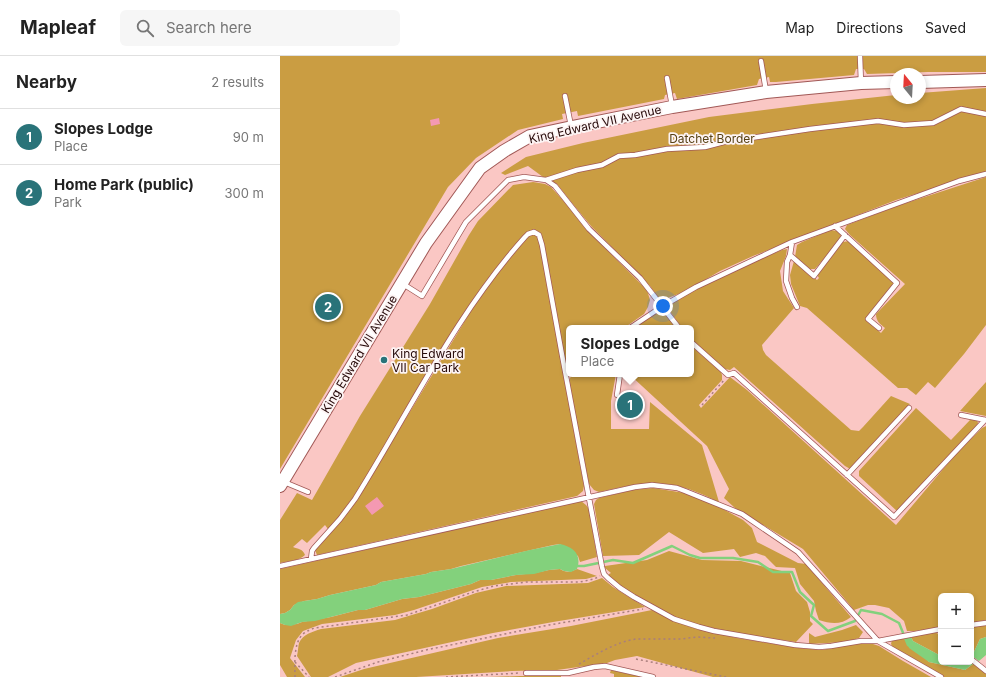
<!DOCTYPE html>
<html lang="en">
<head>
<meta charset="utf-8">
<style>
	body { margin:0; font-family:Inter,sans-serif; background:#f6f6f6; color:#222 }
	.controls { position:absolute; right:12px; bottom:12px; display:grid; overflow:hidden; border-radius:6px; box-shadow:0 2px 6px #0003 }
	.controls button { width:36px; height:36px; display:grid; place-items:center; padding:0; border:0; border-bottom:1px solid #e0e0e0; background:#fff; color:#222; font:20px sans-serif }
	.compass { position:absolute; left:610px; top:12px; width:36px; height:36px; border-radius:50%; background:#fff; box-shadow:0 2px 6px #0003; rotate:342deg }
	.you { position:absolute; left:383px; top:250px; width:14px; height:14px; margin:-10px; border:3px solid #fff; border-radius:50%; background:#1a73e8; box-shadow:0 0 0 6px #1a73e833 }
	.badge { display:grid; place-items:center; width:26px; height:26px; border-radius:50%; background:#297379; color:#fff; font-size:13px; font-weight:700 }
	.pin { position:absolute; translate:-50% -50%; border:2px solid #fff; box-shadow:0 1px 4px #0006 }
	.popup { position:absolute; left:286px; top:269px; width:128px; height:52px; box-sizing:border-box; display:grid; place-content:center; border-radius:6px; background:#fff; filter:drop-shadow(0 1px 3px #0005); font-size:13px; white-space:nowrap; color:#767676 }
	.popup b { font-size:15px; color:#222 }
	.popup::after { content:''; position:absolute; left:50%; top:100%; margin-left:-8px; border:8px solid transparent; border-top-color:#fff }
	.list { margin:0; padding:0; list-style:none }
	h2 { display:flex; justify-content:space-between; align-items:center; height:52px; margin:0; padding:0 16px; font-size:17px }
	h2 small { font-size:13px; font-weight:400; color:#767676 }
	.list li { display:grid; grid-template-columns:26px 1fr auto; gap:12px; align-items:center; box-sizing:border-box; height:56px; padding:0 16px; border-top:1px solid #e0e0e0 }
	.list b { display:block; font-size:15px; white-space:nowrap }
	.list p { margin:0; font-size:13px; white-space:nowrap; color:#767676 }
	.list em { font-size:13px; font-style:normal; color:#767676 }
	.icon { flex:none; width:22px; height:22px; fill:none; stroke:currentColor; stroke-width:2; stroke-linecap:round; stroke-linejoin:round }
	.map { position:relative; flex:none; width:706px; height:621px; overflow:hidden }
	header { display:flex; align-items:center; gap:24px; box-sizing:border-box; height:56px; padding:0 20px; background:#fff; border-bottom:1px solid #e0e0e0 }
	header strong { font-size:19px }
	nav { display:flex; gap:22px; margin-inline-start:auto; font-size:14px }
	.search { width:280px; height:36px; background:#f6f6f6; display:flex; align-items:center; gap:10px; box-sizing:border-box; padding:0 14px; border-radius:6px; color:#767676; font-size:15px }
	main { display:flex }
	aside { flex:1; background:#fff }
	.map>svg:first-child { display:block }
</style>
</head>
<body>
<header>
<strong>Mapleaf</strong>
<div class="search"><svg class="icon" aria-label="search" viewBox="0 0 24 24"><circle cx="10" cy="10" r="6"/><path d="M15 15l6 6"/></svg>Search here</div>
<nav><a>Map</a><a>Directions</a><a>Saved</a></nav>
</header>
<main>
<aside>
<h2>Nearby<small>2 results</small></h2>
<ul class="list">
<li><span class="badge">1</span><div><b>Slopes Lodge</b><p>Place</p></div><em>90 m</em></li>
<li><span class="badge">2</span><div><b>Home Park (public)</b><p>Park</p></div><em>300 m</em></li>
</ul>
</aside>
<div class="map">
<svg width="706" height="621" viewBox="0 0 706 621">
	<rect width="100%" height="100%" fill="#fac7c4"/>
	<path fill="#ca9d42" d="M0,0H706V16H648L587,18L584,13H576L574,19L496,26H490L489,21L479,23L477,29L397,43L395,37L385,39L384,43L298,60L297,55L282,58L283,63L238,74L196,102L168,131L0,413Z
		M706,32V116L616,144L473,200L440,215L406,235L388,242L378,241L370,230L311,170L292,147L277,128L263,121L248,110L225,119L221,117L246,101L303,87L429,61L532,48L616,39V42H640V37Z
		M706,121V269L684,298L655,332L648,326L636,339L627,332H618L527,252L520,250L511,228L510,219L514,205L537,224L539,222L537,219L563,186L569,185L614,227V232L585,263L601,277L605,272C600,268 596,265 596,258L625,228L570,179L565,173L567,169L617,150Z
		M253,126L265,128L271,131L288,150L304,171L367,234L370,244L368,251L364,258L344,272H289V310L285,308L262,181L259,176L254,174L245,179L224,202L202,231L142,327L80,433L62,459L48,473L45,469L27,487L22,483L13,491C18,493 23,493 25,499C19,505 8,505 0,507V464L17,437L32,444L80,360L150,248L189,179L198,165L233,129Z
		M551,174L557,175L561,178L560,184L535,213H530L515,201L517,189L522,186Z
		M254,178L258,181L260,188L304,430L303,435L297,440L37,499L35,494L63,463L88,425L203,235L247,180Z
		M507,193L506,200L500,215L503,235L514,252L482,289L483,294L486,299L571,374L579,375L583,371L611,340L630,348L572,414L565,410L454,311L450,314L445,313L411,283V272H402L389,254L390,248L446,217L502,194Z
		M379,254L387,260L396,272H351Z
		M411,290L441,316L442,319V324L419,349L421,352L450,321L467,334L616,469L675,399L702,372L706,370V564L691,567V540H661V571L635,575H627L624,565L609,552L595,549H588L574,554L523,493L455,452L444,442L449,433L427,390L349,318H411Z
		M293,318H336L331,345V373H369L370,346L422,389L439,446C424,439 409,432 393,429C368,424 343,431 319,436L314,434L309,428L289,328L290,322Z
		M706,326V360L680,355Z
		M636,352L671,384L690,364H697L698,367L697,370L618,456L579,420V415Z
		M373,432L405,437L432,447L463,464L472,472L477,486L518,507L526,508L571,561C561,569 551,568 539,564L536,555L534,545L520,528L515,512L496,511L485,500L476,497L460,501L454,493L423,497L389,476L359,499L323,500L314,448L316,444L319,442L352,434Z
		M301,445L306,449L309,453L317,501L300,506L298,500L280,488L273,489L181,510L171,513L151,516L146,518L101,526L96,529L50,539L37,543L24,545L14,549L10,554L5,557L0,558V513Z
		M389,495L422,504L461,505L510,517L516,535L527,546L530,556V565L533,568L516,586L468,579L418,569L390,559L344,533L329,520V518L331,517L325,512V510L367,504Z
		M280,513C286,517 291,516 297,513L317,520L306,523L231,526L202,531L134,554L115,559L42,568L23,575L16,584L10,602L25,621H7L0,609V567L5,569L17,568L22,566L51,561L78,554H85L122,543L139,541L191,528L200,524H211L236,519L255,517L269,514Z
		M322,522L333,531L365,551L273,566L213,577L76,607L48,621H31L17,600C18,596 18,591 19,587C23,578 32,576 41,573L115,564L152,553L196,537L226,530L308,527Z
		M372,554L399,567L417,573L457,582L519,592L542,594L566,589L590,587L599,590L623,605L651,621H433L357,600L335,604L327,607L277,614L232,615L136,621H60L84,613L218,582L291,570Z
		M706,568V581L700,583L692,600L691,599V570Z
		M576,569L583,576L579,582L565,586L529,588V577L535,581L562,574Z
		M654,576L661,579V600L633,585L631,581Z
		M626,581L649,606L685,614L693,608L706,617V621H664L613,591L611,588L612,584Z
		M331,614L362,621H334V618L330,617Z
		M240,620H281V621H208Z"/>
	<path fill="#83d17c" d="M280,488C294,491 302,499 297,513L291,516L284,515L280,513L269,514L254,518L236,519L211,524H200L191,528L139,541L122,543L85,554H78L35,565L22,566L11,570L5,569L0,567V558L5,557L10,554L14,549L18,546L37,543L50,539L96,529L101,526L146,518L151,516L171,513L250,494Z
		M626,581H631L633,585L661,600V606H691L693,608L685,614L649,606L629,592Z
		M706,581V599L699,605L692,600L700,583Z"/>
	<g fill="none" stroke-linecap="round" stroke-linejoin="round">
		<path stroke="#83d17c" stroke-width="2.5" d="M298,510H304L333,504L353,507L392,490L410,499L420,502H453L478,506L493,516H512L520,536L534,549L531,560L548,575L575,565L581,554L602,558L619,567L628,589L631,591"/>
	</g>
	<path fill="#f499b2" d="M159,62L160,68L151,70L150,64Z
		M359,343L360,354L341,355V345Z
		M97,441L104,450L92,459L85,450Z"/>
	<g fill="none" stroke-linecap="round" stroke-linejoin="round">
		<defs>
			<path id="lane" d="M580,0L581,27
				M481,5L486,35
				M387,22L392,50
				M285,40L291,70
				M266,124L275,130L309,173L360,222L399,272
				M555,170L617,227L588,263L599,272
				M512,186L510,199L507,206L506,225L512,242L517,251
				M510,199L534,220L565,179
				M123,228L142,240L186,166L228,124L244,121L266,124L297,114L322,109L339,100L355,99L387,93L425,91L444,86L530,73L598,65L624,69L653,67L681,53L706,58
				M350,272L383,250L416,231L512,186L679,125L706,118
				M411,286L448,319L454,317L614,461L705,364
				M337,339L340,318
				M681,359L706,364
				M567,419L629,352
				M4,426L28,436
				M31,503L32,495L34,492L60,463L75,443C130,355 175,259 245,181L248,178L254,176L259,179L262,189L282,299L322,511L324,518L328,522L340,532L354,541L394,563L419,571L434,575L515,589L539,591L551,590L581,585H598L661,573
				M0,510L355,431L372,429L389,431L397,432L405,435L462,458L518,496L598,585L661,621
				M691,569L706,567
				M691,603L706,615
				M246,617H288L314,611L325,610L373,621"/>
			<path id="secondary" d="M640,26L706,24
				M0,430L146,187L200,112L224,95L250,80L292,71L392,51L486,36L581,27L616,26"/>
		</defs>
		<use href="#lane" stroke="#a15856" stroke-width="6"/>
		<use href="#secondary" stroke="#a15856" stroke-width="14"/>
		<path stroke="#a97e7c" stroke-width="1.5" stroke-dasharray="2 3" stroke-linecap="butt" d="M422,349L445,323
			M356,603L446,621
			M15,606L29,621
			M299,608C317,598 336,586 356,583H401L417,581L435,582
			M15,621C15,609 13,587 23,578C27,575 31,573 35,572L127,559L168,545L190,537L214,530L246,526H300L314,523L320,520
			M55,621L98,606L146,594L269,569L363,553
			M166,621L240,617"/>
		<use href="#lane" stroke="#fff" stroke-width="4.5"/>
		<use href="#secondary" stroke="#fff" stroke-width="12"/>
	</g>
	<circle fill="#297379" stroke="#fdf4f4" stroke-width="1.5" cx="104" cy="304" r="4"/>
	<g text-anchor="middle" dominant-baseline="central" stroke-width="3.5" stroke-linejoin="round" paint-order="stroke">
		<g font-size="12" fill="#270a0a" stroke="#fdf4f4">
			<text transform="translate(315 68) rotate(-13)">King Edward VII Avenue</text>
			<text transform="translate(79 298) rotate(-59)">King Edward VII Avenue</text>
		</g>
		<g font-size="12" fill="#574214" stroke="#fdf4f4">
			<text x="432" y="82">Datchet Border</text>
		</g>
		<g font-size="12" fill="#270a0a" stroke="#fdf4f4" text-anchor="start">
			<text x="112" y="297">King Edward<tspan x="112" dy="14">VII Car Park</tspan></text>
		</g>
	</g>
</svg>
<div class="controls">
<button>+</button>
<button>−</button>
</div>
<svg class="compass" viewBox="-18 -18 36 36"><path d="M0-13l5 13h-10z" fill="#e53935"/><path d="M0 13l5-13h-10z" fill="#767676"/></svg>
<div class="you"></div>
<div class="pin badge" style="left:350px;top:349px">1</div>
<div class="popup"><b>Slopes Lodge</b>Place</div>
<div class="pin badge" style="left:48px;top:251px">2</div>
</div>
</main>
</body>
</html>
